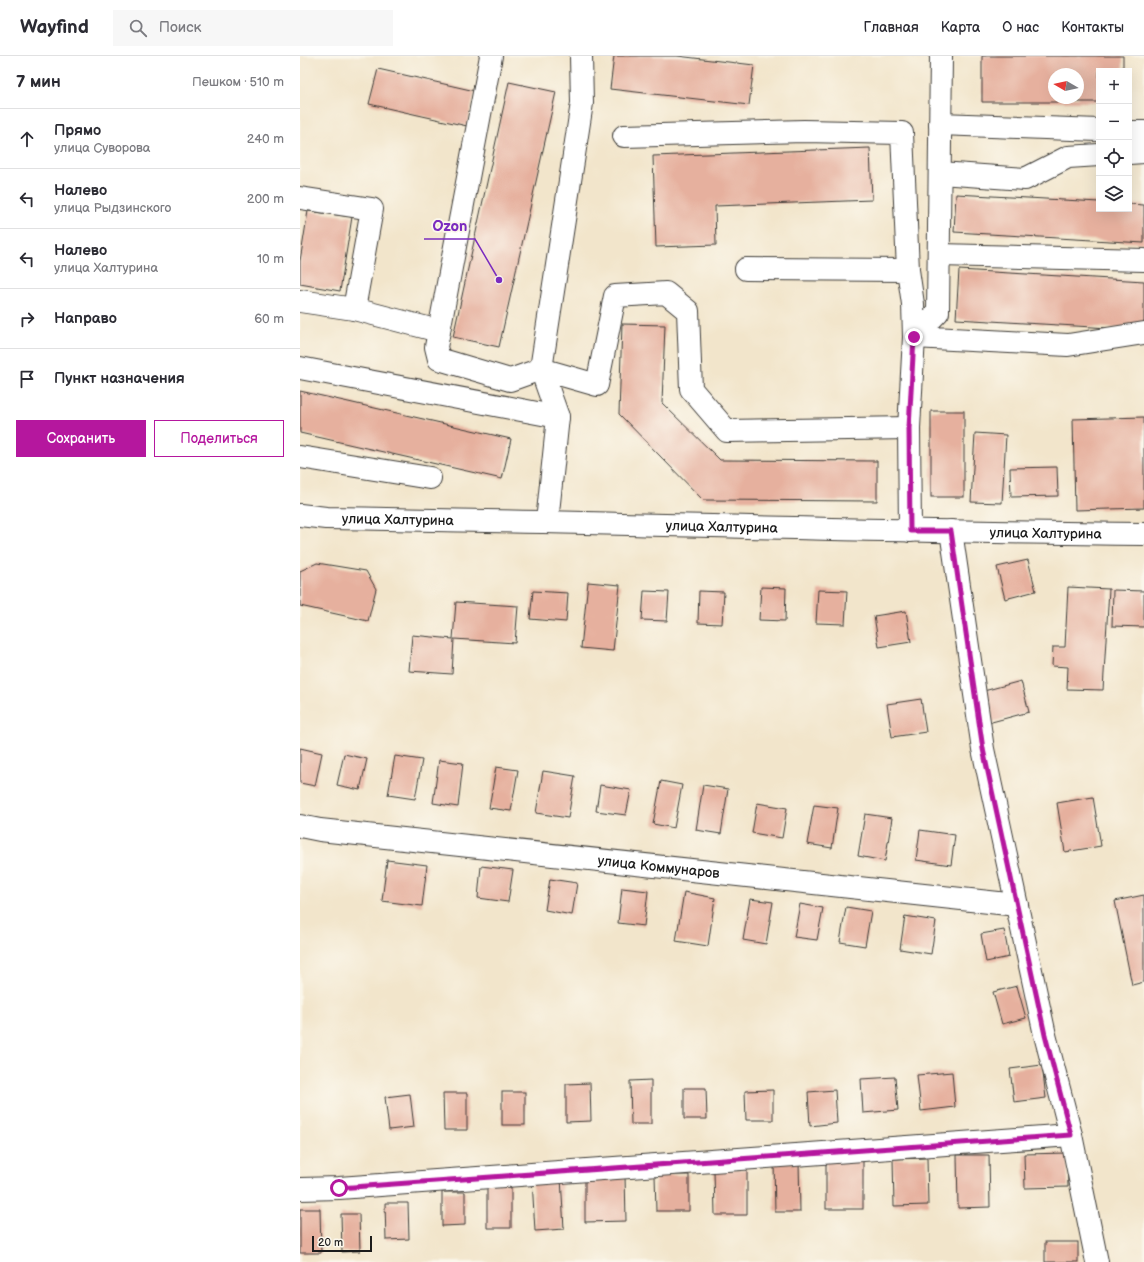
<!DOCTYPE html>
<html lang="ru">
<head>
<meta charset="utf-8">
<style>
  body { margin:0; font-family:"Balsamiq Sans",sans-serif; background:#f7f7f7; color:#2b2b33 }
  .controls { position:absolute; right:12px; top:12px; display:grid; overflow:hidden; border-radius:0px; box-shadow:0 4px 16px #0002 }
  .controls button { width:36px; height:36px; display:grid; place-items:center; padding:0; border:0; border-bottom:1px solid #e1e1e2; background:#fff; color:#2b2b33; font:20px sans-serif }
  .compass { position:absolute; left:748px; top:12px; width:36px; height:36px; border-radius:50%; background:#fff; box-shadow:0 4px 16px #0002; rotate:279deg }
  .scale { position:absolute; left:12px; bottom:10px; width:60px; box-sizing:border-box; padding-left:4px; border:2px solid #1c1c1c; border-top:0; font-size:11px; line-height:14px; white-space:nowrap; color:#1c1c1c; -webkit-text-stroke:3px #fbf7ec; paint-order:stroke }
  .stop { position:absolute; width:12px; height:12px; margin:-9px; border:3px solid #b5179e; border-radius:50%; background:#fff }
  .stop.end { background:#b5179e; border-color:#fff; box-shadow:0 1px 4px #0008 }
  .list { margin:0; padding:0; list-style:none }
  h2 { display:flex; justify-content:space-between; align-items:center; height:52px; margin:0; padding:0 16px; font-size:17px }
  h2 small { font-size:13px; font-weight:400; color:#7c7c81 }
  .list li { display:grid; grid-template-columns:26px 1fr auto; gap:12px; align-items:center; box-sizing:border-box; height:60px; padding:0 16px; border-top:1px solid #e1e1e2 }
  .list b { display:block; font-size:15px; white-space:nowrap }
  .list p { margin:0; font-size:13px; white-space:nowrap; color:#7c7c81 }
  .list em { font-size:13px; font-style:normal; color:#7c7c81 }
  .actions { display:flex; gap:8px; padding:12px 16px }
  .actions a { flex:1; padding:9px 0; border:1px solid #b5179e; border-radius:0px; text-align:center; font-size:14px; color:#b5179e }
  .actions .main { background:#b5179e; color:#fff }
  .icon { flex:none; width:22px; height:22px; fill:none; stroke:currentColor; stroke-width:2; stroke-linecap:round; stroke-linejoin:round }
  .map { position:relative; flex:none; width:844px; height:1206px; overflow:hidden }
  header { display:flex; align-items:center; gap:24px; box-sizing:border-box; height:56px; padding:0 20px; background:#fff; border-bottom:1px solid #e1e1e2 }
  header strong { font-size:19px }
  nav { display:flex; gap:22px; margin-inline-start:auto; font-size:14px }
  .search { width:280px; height:36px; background:#f7f7f7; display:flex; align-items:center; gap:10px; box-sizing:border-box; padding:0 14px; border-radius:0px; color:#7c7c81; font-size:15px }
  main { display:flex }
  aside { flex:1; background:#fff }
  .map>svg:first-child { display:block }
  .building { fill:#e6b09e; fill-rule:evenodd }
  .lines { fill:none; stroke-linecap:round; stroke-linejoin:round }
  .minor-casing { stroke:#3c3a36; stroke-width:24 }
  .minor { stroke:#fff; stroke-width:22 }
  .route { stroke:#b5179e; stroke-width:5 }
  .labels { text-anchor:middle; stroke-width:3.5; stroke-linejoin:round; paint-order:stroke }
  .street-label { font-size:14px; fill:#1c1c1c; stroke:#fbf7ec }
  .leader { fill:none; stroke:#7b2cbf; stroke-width:1.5 }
  .callout-dot { fill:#7b2cbf; stroke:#fbf7ec; stroke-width:1.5 }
  .callout-label { font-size:15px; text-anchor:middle; font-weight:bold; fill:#7b2cbf; stroke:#fbf7ec; stroke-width:3.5; stroke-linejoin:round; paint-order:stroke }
</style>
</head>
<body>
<header>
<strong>Wayfind</strong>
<div class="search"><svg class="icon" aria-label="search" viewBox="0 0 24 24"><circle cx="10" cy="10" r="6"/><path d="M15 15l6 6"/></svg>Поиск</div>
<nav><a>Главная</a><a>Карта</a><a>О нас</a><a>Контакты</a></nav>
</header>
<main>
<aside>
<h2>7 мин<small>Пешком · 510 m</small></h2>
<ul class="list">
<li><svg class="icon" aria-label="ahead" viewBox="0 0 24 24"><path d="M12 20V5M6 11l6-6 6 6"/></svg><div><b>Прямо</b><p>улица Суворова</p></div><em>240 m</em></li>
<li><svg class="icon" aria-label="left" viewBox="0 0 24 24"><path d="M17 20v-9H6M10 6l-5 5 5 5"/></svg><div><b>Налево</b><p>улица Рыдзинского</p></div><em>200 m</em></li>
<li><svg class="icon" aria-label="left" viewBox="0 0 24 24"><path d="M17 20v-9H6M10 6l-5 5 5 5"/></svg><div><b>Налево</b><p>улица Халтурина</p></div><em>10 m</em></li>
<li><svg class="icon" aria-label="right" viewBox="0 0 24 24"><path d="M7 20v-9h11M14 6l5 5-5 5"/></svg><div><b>Направо</b></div><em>60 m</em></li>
<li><svg class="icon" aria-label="arrive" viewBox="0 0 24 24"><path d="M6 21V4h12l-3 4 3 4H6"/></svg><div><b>Пункт назначения</b></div></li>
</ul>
<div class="actions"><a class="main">Сохранить</a><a>Поделиться</a></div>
</aside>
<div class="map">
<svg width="844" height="1206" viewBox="0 0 844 1206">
  <rect width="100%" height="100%" fill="#fbf7ec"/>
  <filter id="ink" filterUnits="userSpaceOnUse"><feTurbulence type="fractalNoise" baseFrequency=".025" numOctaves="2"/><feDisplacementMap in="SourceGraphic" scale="8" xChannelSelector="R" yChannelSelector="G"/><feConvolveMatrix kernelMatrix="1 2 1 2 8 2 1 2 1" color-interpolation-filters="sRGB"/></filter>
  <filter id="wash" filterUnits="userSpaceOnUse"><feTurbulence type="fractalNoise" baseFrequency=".012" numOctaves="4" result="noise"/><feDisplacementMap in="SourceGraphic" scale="16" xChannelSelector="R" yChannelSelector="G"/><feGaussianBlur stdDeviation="0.9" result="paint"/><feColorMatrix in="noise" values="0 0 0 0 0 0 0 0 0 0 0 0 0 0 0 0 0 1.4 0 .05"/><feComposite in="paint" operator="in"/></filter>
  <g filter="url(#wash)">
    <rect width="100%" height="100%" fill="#f2e5cb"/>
    <g id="blocks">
      <g class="building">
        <polygon points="314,0 377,0 454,9 449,49 310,33"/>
        <path d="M682 0H823V15H799V46H682ZM754 18H778V42H754Z"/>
        <polygon points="78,13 175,35 167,70 69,48"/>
        <polygon points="209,26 256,36 199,291 153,281"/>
        <polygon points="570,92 572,144 415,150 416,189 356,191 353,100"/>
        <polygon points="656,138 799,146 799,153 829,153 829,148 844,149 844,187 654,176"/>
        <polygon points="8,155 52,161 40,235 0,228 0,205"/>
        <polygon points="659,214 844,225 844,274 656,263"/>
        <polygon points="322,268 365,269 362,347 420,404 577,405 577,445 403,444 319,358"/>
        <polygon points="0,335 211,383 202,423 0,377"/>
        <rect x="631" y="355" width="33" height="86"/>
        <polygon points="844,361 844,452 775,454 773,363"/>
        <polygon points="675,377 706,379 702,447 671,446"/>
        <polygon points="757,411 758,440 711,441 710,412"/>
        <polygon points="728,504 736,535 705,543 697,511"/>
        <polygon points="17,507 66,515 76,533 68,565 0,550 0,515"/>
        <polygon points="288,526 320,529 313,595 281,592"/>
        <polygon points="461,531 486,532 485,565 459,564"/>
        <polygon points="768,531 809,533 803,634 767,633 768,611 752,610 753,591 765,591"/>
        <polygon points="518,534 547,535 545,568 516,567"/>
        <polygon points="813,534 844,535 844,571 812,570"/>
        <polygon points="233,535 268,537 266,566 230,563"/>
        <polygon points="344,535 369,536 367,565 342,564"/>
        <polygon points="399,535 424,536 422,568 398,567"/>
        <polygon points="156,546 218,550 215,587 154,583 152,618 109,615 112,579 153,583"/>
        <polygon points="606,555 611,586 579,591 574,560"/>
        <polygon points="721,625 729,656 688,667 680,636"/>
        <polygon points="621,643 626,676 592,681 587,648"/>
        <polygon points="0,692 22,697 15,730 0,727"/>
        <polygon points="44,698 67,703 60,734 37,729"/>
        <polygon points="95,700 122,704 115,743 88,739"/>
        <polygon points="139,704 163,707 158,751 133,747"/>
        <polygon points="196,711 218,714 211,755 189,752"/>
        <polygon points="243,715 275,720 268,762 236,757"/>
        <polygon points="361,725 382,729 374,772 353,768"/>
        <polygon points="300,729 331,734 326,759 296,755"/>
        <polygon points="403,729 428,733 421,778 396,774"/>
        <polygon points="793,741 801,790 765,796 757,747"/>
        <polygon points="457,747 487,752 482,782 452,777"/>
        <polygon points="514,749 538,752 532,792 507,788"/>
        <polygon points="565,758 592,762 585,805 558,800"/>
        <polygon points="620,774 655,779 651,809 616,804"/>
        <polygon points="87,804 127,809 122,850 82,845"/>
        <polygon points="181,810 213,814 208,846 178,842"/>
        <polygon points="250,823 277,827 272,859 245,854"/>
        <polygon points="322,832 348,835 344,870 318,867"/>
        <polygon points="384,836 415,842 408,890 376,885"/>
        <polygon points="844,839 844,926 832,929 815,845"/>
        <polygon points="450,843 473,846 466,888 443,884"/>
        <polygon points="500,848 523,852 517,884 494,881"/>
        <polygon points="546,851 571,855 565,890 540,886"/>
        <polygon points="605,860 636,865 631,898 600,893"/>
        <polygon points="704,874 709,901 686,906 681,878"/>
        <polygon points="717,930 726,962 702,968 693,936"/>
        <polygon points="742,1009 746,1042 714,1046 710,1013"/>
        <polygon points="652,1016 655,1051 621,1055 617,1019"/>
        <polygon points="595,1021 598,1054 563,1057 561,1023"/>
        <polygon points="351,1024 351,1068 331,1068 330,1025"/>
        <polygon points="290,1027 291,1065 266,1066 266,1028"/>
        <polygon points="384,1032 406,1032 407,1063 384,1063"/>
        <polygon points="473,1034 473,1064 446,1064 445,1035"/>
        <polygon points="535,1034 537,1067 510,1070 508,1036"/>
        <rect x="202" y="1036" width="23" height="33"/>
        <polygon points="143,1037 167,1037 167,1074 144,1074"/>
        <polygon points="110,1038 114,1071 89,1074 85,1041"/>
        <polygon points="767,1097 768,1131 725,1132 724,1098"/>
        <polygon points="657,1099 689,1099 690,1151 658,1152"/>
        <polygon points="627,1102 628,1149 594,1150 593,1103"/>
        <rect x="526" y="1104" width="37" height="49"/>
        <polygon points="474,1106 499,1106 500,1156 475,1156"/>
        <polygon points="447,1113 447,1159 415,1159 414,1114"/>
        <polygon points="355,1119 389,1119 389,1155 356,1155"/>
        <polygon points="325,1120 326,1165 285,1166 285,1121"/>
        <polygon points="261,1122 264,1173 235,1175 232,1124"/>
        <polygon points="187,1126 211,1127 211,1172 187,1172"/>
        <polygon points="142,1136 165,1136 165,1169 142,1170"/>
        <polygon points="85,1147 108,1147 109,1183 86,1184"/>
        <polygon points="0,1153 20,1153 21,1197 0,1197"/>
        <polygon points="41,1158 59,1158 60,1195 42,1196"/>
        <rect x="745" y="1186" width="33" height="20"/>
      </g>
    </g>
  </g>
  <g filter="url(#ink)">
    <use href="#blocks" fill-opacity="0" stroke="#3c3a36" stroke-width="1"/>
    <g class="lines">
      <g class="minor-casing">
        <g id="minor">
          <polyline points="191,0 136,291 139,303 210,324 241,313 297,329 315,240 366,237 388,255 391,333 427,375 609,372"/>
          <polyline points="641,0 638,256 614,281 768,289 844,277"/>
          <polyline points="640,68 799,74"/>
          <polyline points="829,76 844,76"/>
          <polyline points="324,80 504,75 602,77 608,214"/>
          <polyline points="829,97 844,96"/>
          <polyline points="640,117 725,123 768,101 799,99"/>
          <polyline points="0,142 72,153 54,253"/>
          <polyline points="639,199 844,204"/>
          <polyline points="446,213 608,214 613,248 614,281 609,372 610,475"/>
          <polyline points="0,245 54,253 139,275"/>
          <polyline points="0,312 258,361"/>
          <polyline points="0,401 130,422"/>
          <path id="s1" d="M0 459 26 462C299 466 571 476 844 478"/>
          <polyline points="247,466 258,361 241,313 282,47 281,0"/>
          <polyline points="651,475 683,693 745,979 771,1079 797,1206"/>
          <path id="s2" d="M0 770 20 774 717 849"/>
          <polyline points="0,1133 39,1132 771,1079"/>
        </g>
      </g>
      <use href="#minor" class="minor"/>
    </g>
  </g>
  <g class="lines" filter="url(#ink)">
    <polyline class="route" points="39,1132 771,1079 745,979 683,693 651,475 610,475 609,372 614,281"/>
  </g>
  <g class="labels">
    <g class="street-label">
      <text dy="5" stroke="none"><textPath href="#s1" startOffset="98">улица Халтурина</textPath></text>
      <text dy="5" stroke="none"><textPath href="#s1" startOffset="422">улица Халтурина</textPath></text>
      <text dy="5" stroke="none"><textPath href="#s1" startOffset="746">улица Халтурина</textPath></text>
      <text dy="5" stroke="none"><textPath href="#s2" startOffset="361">улица Коммунаров</textPath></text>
    </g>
  </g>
  <path class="leader" d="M199 224L175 183H124"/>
  <circle class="callout-dot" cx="199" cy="224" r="4"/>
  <g class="callout-label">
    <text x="150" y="175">Ozon</text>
  </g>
</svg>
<div class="controls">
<button>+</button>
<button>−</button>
<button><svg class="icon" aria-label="locate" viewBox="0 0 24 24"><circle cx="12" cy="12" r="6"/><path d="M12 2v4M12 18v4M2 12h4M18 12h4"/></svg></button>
<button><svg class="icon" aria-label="layers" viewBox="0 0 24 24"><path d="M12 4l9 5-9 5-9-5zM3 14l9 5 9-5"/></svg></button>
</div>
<svg class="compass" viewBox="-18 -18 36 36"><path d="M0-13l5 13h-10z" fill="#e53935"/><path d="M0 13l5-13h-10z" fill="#7c7c81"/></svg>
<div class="scale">20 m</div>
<div class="stop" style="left:39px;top:1132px"></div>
<div class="stop end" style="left:614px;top:281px"></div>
</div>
</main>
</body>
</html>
